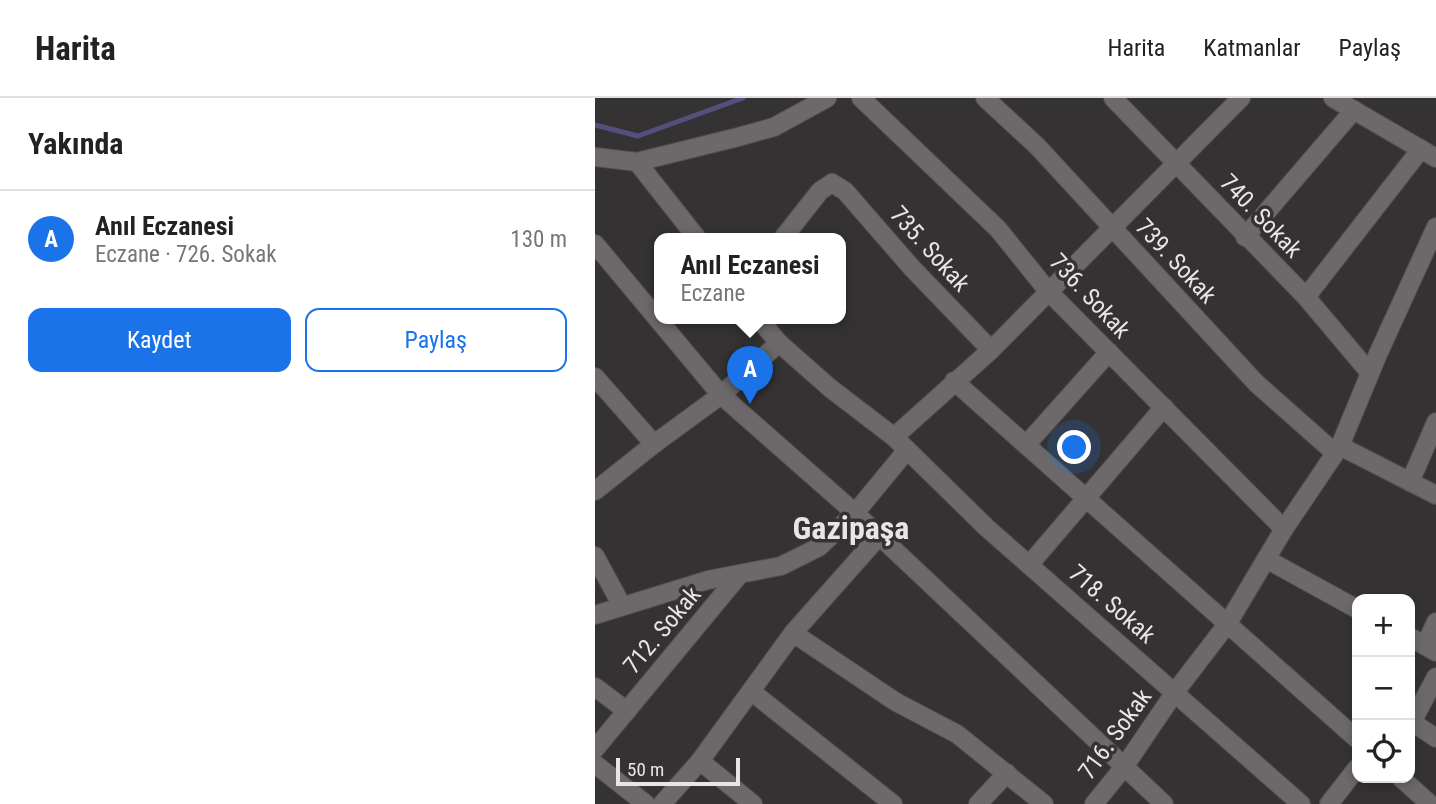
<!DOCTYPE html>
<html lang="tr">
<head>
<meta charset="utf-8">
<style>
  body { margin:0; font-family:"Roboto Condensed",sans-serif; background:#f6f6f6; color:#222 }
  .controls { position:absolute; right:21px; bottom:21px; display:grid; overflow:hidden; border-radius:14px; box-shadow:0 4px 10px #0003 }
  .controls button { width:63px; height:63px; display:grid; place-items:center; padding:0; border:0; border-bottom:2px solid #e0e0e0; background:#fff; color:#222; font:35px sans-serif }
  .scale { position:absolute; left:21px; bottom:18px; width:124px; box-sizing:border-box; padding-left:7px; border:4px solid #e7e5e6; border-top:0; font-size:19px; line-height:24px; white-space:nowrap; color:#e7e5e6; -webkit-text-stroke:5px #353234; paint-order:stroke }
  .you { position:absolute; left:480px; top:350px; width:24px; height:24px; margin:-18px; border:5px solid #fff; border-radius:50%; background:#1a73e8; box-shadow:0 0 0 10px #1a73e833 }
  .badge { display:grid; place-items:center; width:46px; height:46px; border-radius:50%; background:#1a73e8; color:#fff; font-size:23px; font-weight:700 }
  .pin { position:absolute; translate:-50% -58px; filter:drop-shadow(0 2px 4px #0008) }
  .pin::after { content:''; position:absolute; top:37px; width:24px; height:21px; background:inherit; clip-path:polygon(0 0,100% 0,50% 100%) }
  .popup { position:absolute; left:59px; top:135px; width:192px; height:91px; box-sizing:border-box; display:grid; place-content:center; border-radius:14px; background:#fff; filter:drop-shadow(0 2px 5px #0005); font-size:23px; white-space:nowrap; color:#767676 }
  .popup b { font-size:26px; color:#222 }
  .popup::after { content:''; position:absolute; left:50%; top:100%; margin-left:-14px; border:14px solid transparent; border-top-color:#fff }
  .list { margin:0; padding:0; list-style:none }
  h2 { display:flex; justify-content:space-between; align-items:center; height:91px; margin:0; padding:0 28px; font-size:30px }
  h2 small { font-size:23px; font-weight:400; color:#767676 }
  .list li { display:grid; grid-template-columns:46px 1fr auto; gap:21px; align-items:center; box-sizing:border-box; height:98px; padding:0 28px; border-top:2px solid #e0e0e0 }
  .list b { display:block; font-size:26px; white-space:nowrap }
  .list p { margin:0; font-size:23px; white-space:nowrap; color:#767676 }
  .list em { font-size:23px; font-style:normal; color:#767676 }
  .actions { display:flex; gap:14px; padding:21px 28px }
  .actions a { flex:1; padding:16px 0; border:2px solid #1a73e8; border-radius:14px; text-align:center; font-size:24px; color:#1a73e8 }
  .actions .main { background:#1a73e8; color:#fff }
  .icon { flex:none; width:38px; height:38px; fill:none; stroke:currentColor; stroke-width:2; stroke-linecap:round; stroke-linejoin:round }
  .map { position:relative; flex:none; width:841px; height:706px; overflow:hidden }
  header { display:flex; align-items:center; gap:42px; box-sizing:border-box; height:98px; padding:0 35px; background:#fff; border-bottom:2px solid #e0e0e0 }
  header strong { font-size:33px }
  nav { display:flex; gap:38px; margin-inline-start:auto; font-size:24px }
  main { display:flex }
  aside { flex:1; background:#fff }
  .map>svg:first-child { display:block }
  .lines { fill:none; stroke-linecap:round; stroke-linejoin:round }
  .stream { stroke:#544f7d; stroke-width:5 }
  .minor-casing { stroke:#524f51; stroke-width:20 }
  .minor { stroke:#6d696b; stroke-width:18 }
  .labels { text-anchor:middle; stroke-width:7; stroke-linejoin:round; paint-order:stroke }
  .street-label { font-size:24px; fill:#e7e5e6; stroke:#353234 }
  .district-label { font-size:32px; font-weight:bold; fill:#e7e5e6; stroke:#353234 }
</style>
</head>
<body>
<header>
<strong>Harita</strong>
<nav><a>Harita</a><a>Katmanlar</a><a>Paylaş</a></nav>
</header>
<main>
<aside>
<h2>Yakında<small></small></h2>
<ul class="list">
<li><span class="badge">A</span><div><b>Anıl Eczanesi</b><p>Eczane · 726. Sokak</p></div><em>130 m</em></li>
</ul>
<div class="actions"><a class="main">Kaydet</a><a>Paylaş</a></div>
</aside>
<div class="map">
<svg width="841" height="706" viewBox="0 0 841 706">
  <rect width="100%" height="100%" fill="#353234"/>
  <g class="lines">
    <polyline class="stream" points="0,27 43,38 148,0"/>
    <g class="minor-casing">
      <g id="minor">
        <polyline points="266,0 403,131 453,193 689,431"/>
        <polyline points="390,0 442,48 661,285 740,355"/>
        <polyline points="518,0 711,199 775,275"/>
        <polyline points="738,0 841,60"/>
        <polyline points="0,59 42,64 143,39 179,29 232,0"/>
        <polyline points="42,64 102,140"/>
        <polyline points="650,139 759,12"/>
        <polyline points="188,140 225,93 237,85 250,93 317,170 396,252"/>
        <polyline points="0,146 126,297 260,415 569,706"/>
        <polyline points="711,199 826,51"/>
        <polyline points="163,220 184,245 235,290 299,339 392,430 706,706"/>
        <polyline points="0,279 59,346"/>
        <polyline points="359,283 762,641"/>
        <polyline points="299,339 396,252 646,0"/>
        <polyline points="431,347 514,254"/>
        <polyline points="745,348 841,397"/>
        <polyline points="815,384 841,324"/>
        <polyline points="0,393 59,346 126,297 184,245"/>
        <polyline points="0,458 27,508"/>
        <polyline points="671,461 762,511"/>
        <polyline points="434,467 569,309"/>
        <polyline points="0,517 113,482 186,468 224,449 260,415 312,352"/>
        <polyline points="198,535 301,604 362,636 449,706"/>
        <polyline points="815,539 841,554"/>
        <polyline points="830,548 841,524"/>
        <polyline points="841,579 817,624 841,640"/>
        <polyline points="0,589 32,613"/>
        <polyline points="157,594 298,706"/>
        <polyline points="0,651 145,476"/>
        <polyline points="105,663 158,706"/>
        <polyline points="0,666 51,706"/>
        <polyline points="806,680 835,706"/>
        <polyline points="67,706 105,663 198,535 284,438"/>
        <polyline points="383,706 412,675"/>
        <polyline points="499,706 529,669 580,594 633,525 689,431 745,348 783,256 841,129"/>
        <polyline points="734,706 762,670"/>
      </g>
    </g>
    <use href="#minor" class="minor"/>
  </g>
  <g class="labels">
    <g class="street-label">
      <text transform="translate(666 118) rotate(46)" y="8">740. Sokak</text>
      <text transform="translate(335 151) rotate(48)" y="8">735. Sokak</text>
      <text transform="translate(581 163) rotate(47)" y="8">739. Sokak</text>
      <text transform="translate(495 198) rotate(47)" y="8">736. Sokak</text>
      <text transform="translate(517 506) rotate(41)" y="8">718. Sokak</text>
      <text transform="translate(67 532) rotate(-50)" y="8">712. Sokak</text>
      <text transform="translate(520 636) rotate(-54)" y="8">716. Sokak</text>
    </g>
    <g class="district-label">
      <text x="256" y="441">Gazipaşa</text>
    </g>
  </g>
</svg>
<div class="controls">
<button>+</button>
<button>−</button>
<button><svg class="icon" aria-label="locate" viewBox="0 0 24 24"><circle cx="12" cy="12" r="6"/><path d="M12 2v4M12 18v4M2 12h4M18 12h4"/></svg></button>
</div>
<div class="scale">50 m</div>
<div class="you"></div>
<div class="pin badge" style="left:155px;top:306px">A</div>
<div class="popup"><b>Anıl Eczanesi</b>Eczane</div>
</div>
</main>
</body>
</html>
